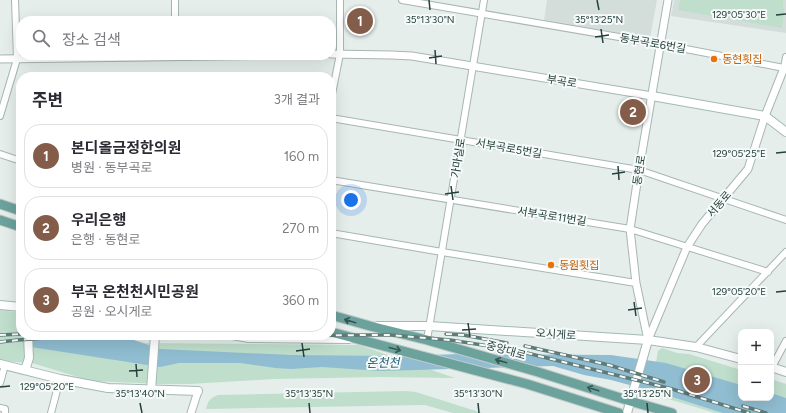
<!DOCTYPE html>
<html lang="ko">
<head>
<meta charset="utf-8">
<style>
  body { margin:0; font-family:Figtree,"Noto Sans KR",sans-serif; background:#f2f2f3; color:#2b2b33 }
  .controls { position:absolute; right:12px; bottom:12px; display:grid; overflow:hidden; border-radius:8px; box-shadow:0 4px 16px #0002 }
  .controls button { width:36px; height:36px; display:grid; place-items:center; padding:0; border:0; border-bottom:1px solid #e1e1e2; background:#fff; color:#2b2b33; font:20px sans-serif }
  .you { position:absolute; left:351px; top:200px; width:14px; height:14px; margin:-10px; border:3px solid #fff; border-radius:50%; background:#1a73e8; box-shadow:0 0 0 6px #1a73e833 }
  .badge { display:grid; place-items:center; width:26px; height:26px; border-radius:50%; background:#835d49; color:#fff; font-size:13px; font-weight:700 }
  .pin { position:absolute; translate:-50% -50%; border:2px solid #fff; box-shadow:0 1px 4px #0006 }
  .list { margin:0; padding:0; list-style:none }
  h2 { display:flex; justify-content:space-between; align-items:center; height:52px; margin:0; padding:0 16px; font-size:17px }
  h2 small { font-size:13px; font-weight:400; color:#7c7c81 }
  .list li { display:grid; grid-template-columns:26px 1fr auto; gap:12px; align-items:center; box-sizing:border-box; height:64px; margin:0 8px 8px; padding:0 8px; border:1px solid #e1e1e2; border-radius:16px }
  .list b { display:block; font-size:15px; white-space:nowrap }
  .list p { margin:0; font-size:13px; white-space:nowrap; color:#7c7c81 }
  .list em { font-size:13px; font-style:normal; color:#7c7c81 }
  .icon { flex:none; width:22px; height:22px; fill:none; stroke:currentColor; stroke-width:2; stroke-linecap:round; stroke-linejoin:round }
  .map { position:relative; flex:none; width:786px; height:413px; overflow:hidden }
  .search { position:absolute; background:#fff; box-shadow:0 4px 16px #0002; left:16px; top:16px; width:320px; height:44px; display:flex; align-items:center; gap:10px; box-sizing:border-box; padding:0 14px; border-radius:16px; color:#7c7c81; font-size:15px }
  .panel { position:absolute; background:#fff; box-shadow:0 4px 16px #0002; left:16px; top:72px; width:320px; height:268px; border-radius:16px }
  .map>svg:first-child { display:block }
  .built { fill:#d3dedb }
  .green { fill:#bfdecc }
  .water { fill:#90bdd1 }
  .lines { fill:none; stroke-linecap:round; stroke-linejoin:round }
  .minor-casing { stroke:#a8b6b3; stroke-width:8 }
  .tertiary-casing { stroke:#a8b6b3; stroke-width:9 }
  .secondary-casing { stroke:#a4b9b5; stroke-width:10 }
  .primary-casing { stroke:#c2cac9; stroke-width:11 }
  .minor { stroke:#fff; stroke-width:6 }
  .tertiary { stroke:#fff; stroke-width:7 }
  .secondary { stroke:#fff; stroke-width:8 }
  .primary { stroke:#6ba29c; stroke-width:9 }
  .rail-casing { stroke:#5f7b78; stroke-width:3.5 }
  .rail { stroke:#f6faf9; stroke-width:2; stroke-dasharray:6; stroke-linecap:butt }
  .oneway { stroke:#365855 }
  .ticks { fill:none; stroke:#25403d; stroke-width:1.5 }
  .food-dot { fill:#e8710a; stroke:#f6faf9; stroke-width:1.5 }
  .labels { text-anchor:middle; stroke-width:4; stroke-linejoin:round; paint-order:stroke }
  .street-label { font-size:11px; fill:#25403d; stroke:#f6faf9 }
  .food-label { font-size:11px; fill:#c56008; stroke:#f6faf9; text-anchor:start }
  .water-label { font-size:12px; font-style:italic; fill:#205e7b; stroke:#f6faf9 }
  .ticks-label { font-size:10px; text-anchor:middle; fill:#25403d; stroke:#f6faf9; stroke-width:4; stroke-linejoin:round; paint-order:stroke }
</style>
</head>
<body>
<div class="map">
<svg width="786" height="413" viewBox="0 0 786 413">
  <rect width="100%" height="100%" fill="#e5eeeb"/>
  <g class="built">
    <polygon points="547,0 657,0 650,38 544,21"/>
    <polygon points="674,0 786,0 786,33 671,16"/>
  </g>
  <g class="green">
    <polygon points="680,0 783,0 784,13 782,28 678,10"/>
    <polygon points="0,310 21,313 21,335 112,335 145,343 359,345 455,378 380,377 274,379 190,384 161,384 91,381 32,363 0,361"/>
    <polygon points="662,348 677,353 689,354 741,370 741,398 771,398 771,379 786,384 786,413 715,413 652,394 651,391 658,351"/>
    <path d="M406 391 416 392 482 413H453L425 405 206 409C208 401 210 398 218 395Z"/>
  </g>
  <polygon class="water" points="23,335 119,335 160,349 290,355 393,356 460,354 611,355 666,363 741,385 741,398 771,398 771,393 786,398 786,413 723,413 663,394 611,380 584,375 553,366 381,371 322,367 291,369 276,368 240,363 179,363 160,367 31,347 22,337"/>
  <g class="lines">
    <g class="minor-casing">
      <g id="minor">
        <polyline points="175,0 175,21"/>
        <polyline points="402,0 660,44 784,68 786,69"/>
        <polyline points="784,68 786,57"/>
        <polyline points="331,99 340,54 340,0"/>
        <polyline points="0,116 17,59 15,0"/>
        <polyline points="331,118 639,170 786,220"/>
        <polyline points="0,154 21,161"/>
        <polyline points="331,180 630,229 768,272"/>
        <polyline points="331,233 442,252 636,283"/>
        <polyline points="427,340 484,0"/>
        <polyline points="696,347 786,252"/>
        <polyline points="772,367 786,341"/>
        <polyline points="0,383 5,365"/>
        <polyline points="0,408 5,409 5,413"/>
        <polyline points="51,413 60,379"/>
      </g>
    </g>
    <g class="tertiary-casing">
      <g id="tertiary">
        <polyline points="331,54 391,55 412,56 652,96"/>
        <polyline points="0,59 289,55"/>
        <polyline points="648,340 636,283 630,229 639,170 668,0"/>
        <polyline points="648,340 687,247 702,224 748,169 765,116 784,68 786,68"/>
        <polyline points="191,413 198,391"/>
      </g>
    </g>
    <g class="secondary-casing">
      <g id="secondary">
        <polyline points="652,96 765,116 786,132"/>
        <polyline points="0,305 21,307"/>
        <polyline points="378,326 429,326 648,340 696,347 741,359"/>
        <polyline points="232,335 249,338 349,339"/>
        <polyline points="0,364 60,379 108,388 198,391"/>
        <polyline points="771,367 786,372"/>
        <polyline points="25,370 29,358 28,335"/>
        <polyline points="151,390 155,335"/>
        <polyline points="627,413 648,340"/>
      </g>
    </g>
    <g class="primary-casing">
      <g id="primary">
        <polyline points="0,204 21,211"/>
        <polyline points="0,220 21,227"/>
        <polyline points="331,315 370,326 427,340 538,372 630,401 672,413"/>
        <polyline points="331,332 527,384 619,413"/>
      </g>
    </g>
    <use href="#minor" class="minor"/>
    <use href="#tertiary" class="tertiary"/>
    <use href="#secondary" class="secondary"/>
    <use href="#primary" class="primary"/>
    <g class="rail-casing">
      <g id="rail">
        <polyline points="446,334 463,335 507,343"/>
        <polyline points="0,335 21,334"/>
        <polyline points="0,342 18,340 45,338 368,335 391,335 450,340 515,350 672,389 749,413"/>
        <polyline points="525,346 609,365 664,382"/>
        <polyline points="743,406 766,413"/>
      </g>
    </g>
    <use href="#rail" class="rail"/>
  </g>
  <defs><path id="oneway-shaft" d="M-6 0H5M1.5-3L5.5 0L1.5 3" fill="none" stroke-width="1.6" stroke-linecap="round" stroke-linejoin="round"/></defs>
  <g class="oneway">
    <use href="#oneway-shaft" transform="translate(350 321) rotate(-164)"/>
    <use href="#oneway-shaft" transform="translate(395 349) rotate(15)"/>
    <use href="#oneway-shaft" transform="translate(501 361) rotate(-164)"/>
    <use href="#oneway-shaft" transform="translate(593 389) rotate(-162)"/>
  </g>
  <path class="ticks" d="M429 0 430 10M597 0 599 10M776 15 786 14M601 29 603 43M595 37 609 35M435 50 436 64M429 58 442 56M776 153 786 152M618 166 619 180M612 174 625 172M451 186 453 200M445 194 459 192M776 292 786 291M634 302 636 316M628 310 642 308M468 323 470 337M462 330 476 329M302 343 304 357M296 351 310 349M136 364 137 377M129 371 143 370M0 387 10 386M140 403 142 413M309 403 310 413M478 403 479 413M647 403 648 413"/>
  <g class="food-dot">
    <circle cx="714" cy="59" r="4"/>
    <circle cx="551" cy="265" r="4"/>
  </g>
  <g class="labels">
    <g class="street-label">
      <text transform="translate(653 43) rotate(10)" y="4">동부곡로6번길</text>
      <text transform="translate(562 81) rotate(9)" y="4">부곡로</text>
      <text transform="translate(509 148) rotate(10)" y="4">서부곡로5번길</text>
      <text transform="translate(458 158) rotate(-81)" y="4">가마실로</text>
      <text transform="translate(639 170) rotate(-81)" y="4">동현로</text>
      <text transform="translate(719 204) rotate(-49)" y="4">서동로</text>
      <text transform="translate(552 216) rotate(9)" y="4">서부곡로11번길</text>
      <text transform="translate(556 334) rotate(4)" y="4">오시게로</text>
      <text transform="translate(506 350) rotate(16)" y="4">중앙대로</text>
    </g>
    <g class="food-label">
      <text x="722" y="63">동현횟집</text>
      <text x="559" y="269">동원횟집</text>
    </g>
    <g class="water-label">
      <text transform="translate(383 363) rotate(-1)" y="4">온천천</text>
    </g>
  </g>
  <g class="ticks-label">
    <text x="739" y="18">129°05'30"E</text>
    <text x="430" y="23">35°13'30"N</text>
    <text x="599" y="23">35°13'25"N</text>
    <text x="739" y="157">129°05'25"E</text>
    <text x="739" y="295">129°05'20"E</text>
    <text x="47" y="390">129°05'20"E</text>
    <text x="140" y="397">35°13'40"N</text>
    <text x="309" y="397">35°13'35"N</text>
    <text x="478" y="397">35°13'30"N</text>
    <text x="647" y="397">35°13'25"N</text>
  </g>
</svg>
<div class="controls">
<button>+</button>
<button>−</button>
</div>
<div class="you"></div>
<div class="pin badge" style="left:360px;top:21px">1</div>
<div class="pin badge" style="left:633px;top:112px">2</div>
<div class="pin badge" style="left:697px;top:380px">3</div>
<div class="search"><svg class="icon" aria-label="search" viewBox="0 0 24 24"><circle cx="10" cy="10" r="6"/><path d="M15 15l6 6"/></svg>장소 검색</div>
<section class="panel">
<h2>주변<small>3개 결과</small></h2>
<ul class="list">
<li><span class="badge">1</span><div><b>본디올금정한의원</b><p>병원 · 동부곡로</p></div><em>160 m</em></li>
<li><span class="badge">2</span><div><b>우리은행</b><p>은행 · 동현로</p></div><em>270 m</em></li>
<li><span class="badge">3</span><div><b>부곡 온천천시민공원</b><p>공원 · 오시게로</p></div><em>360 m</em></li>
</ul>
</section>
</div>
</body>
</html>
